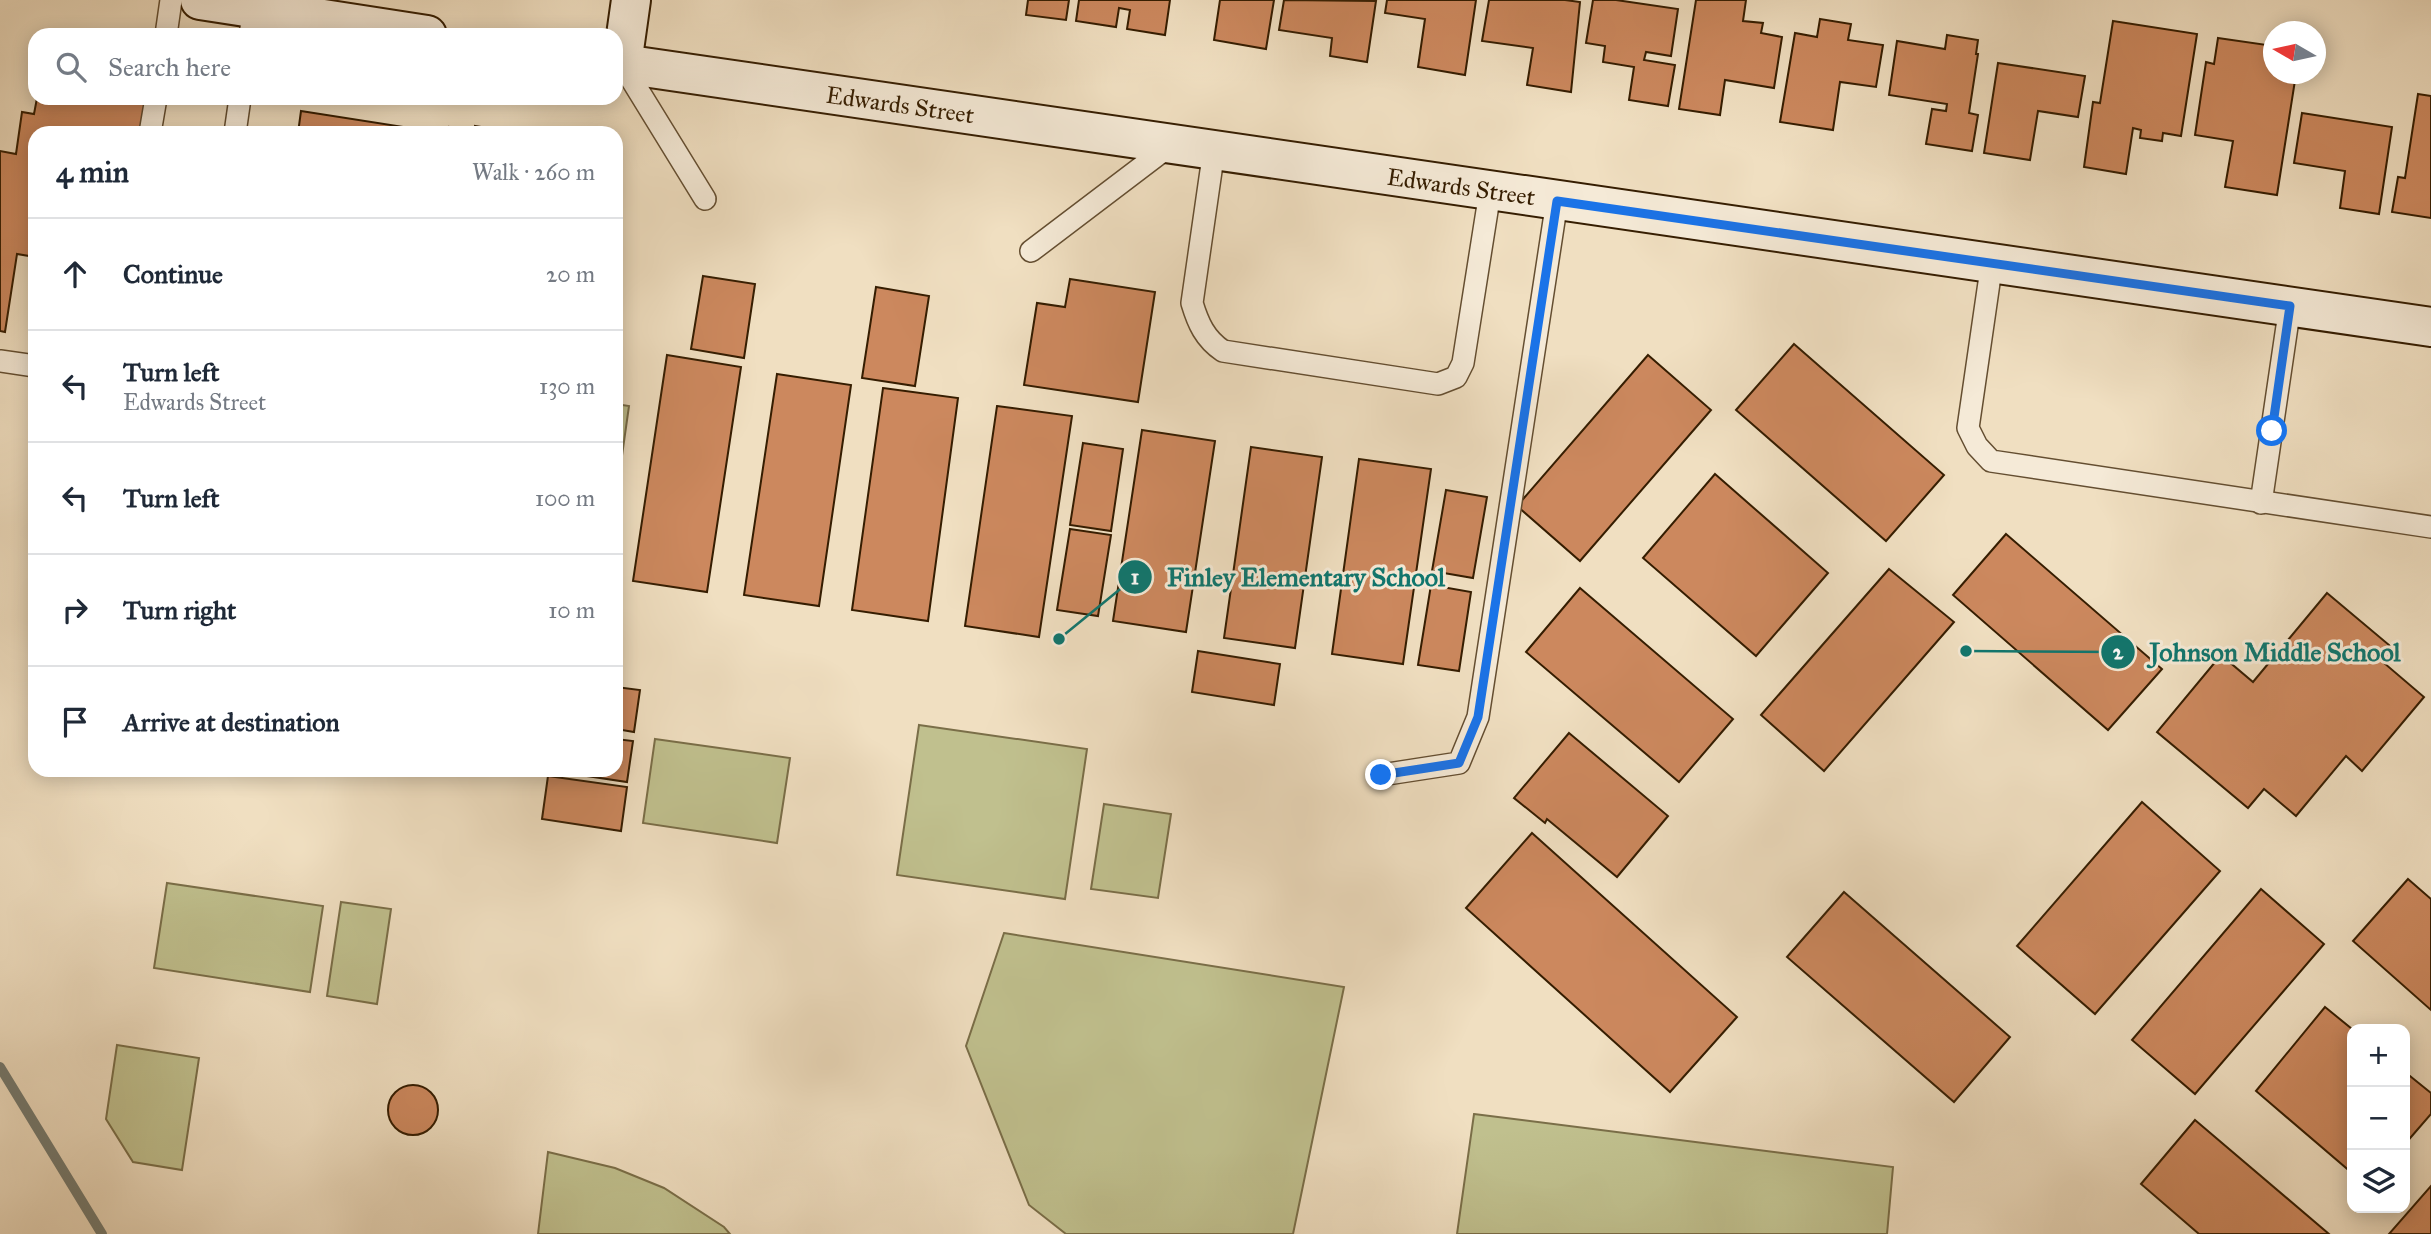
<!DOCTYPE html>
<html lang="en">
<head>
<meta charset="utf-8">
<style>
  body { margin:0; font-family:"IM FELL Great Primer",serif; background:#f6f6f7; color:#1f2937 }
  .controls { position:absolute; right:21px; bottom:21px; display:grid; overflow:hidden; border-radius:14px; box-shadow:0 4px 18px #0003 }
  .controls button { width:63px; height:63px; display:grid; place-items:center; padding:0; border:0; border-bottom:2px solid #e0e1e3; background:#fff; color:#1f2937; font:35px sans-serif }
  .compass { position:absolute; left:2263px; top:21px; width:63px; height:63px; border-radius:50%; background:#fff; box-shadow:0 4px 18px #0003; rotate:279deg }
  .stop { position:absolute; width:21px; height:21px; margin:-16px; border:5px solid #1a73e8; border-radius:50%; background:#fff }
  .stop.end { background:#1a73e8; border-color:#fff; box-shadow:0 2px 7px #0008 }
  .list { margin:0; padding:0; list-style:none }
  h2 { display:flex; justify-content:space-between; align-items:center; height:91px; margin:0; padding:0 28px; font-size:30px }
  h2 small { font-size:23px; font-weight:400; color:#747a83 }
  .list li { display:grid; grid-template-columns:46px 1fr auto; gap:21px; align-items:center; box-sizing:border-box; height:112px; padding:0 28px; border-top:2px solid #e0e1e3 }
  .list b { display:block; font-size:26px; white-space:nowrap }
  .list p { margin:0; font-size:23px; white-space:nowrap; color:#747a83 }
  .list em { font-size:23px; font-style:normal; color:#747a83 }
  .icon { flex:none; width:38px; height:38px; fill:none; stroke:currentColor; stroke-width:2; stroke-linecap:round; stroke-linejoin:round }
  .map { position:relative; flex:none; width:2431px; height:1234px; overflow:hidden }
  .search { position:absolute; background:#fff; box-shadow:0 4px 18px #0003; left:28px; top:28px; width:595px; height:77px; display:flex; align-items:center; gap:18px; box-sizing:border-box; padding:0 24px; border-radius:21px; color:#747a83; font-size:26px }
  .panel { position:absolute; background:#fff; box-shadow:0 4px 18px #0003; left:28px; top:126px; width:595px; height:651px; border-radius:21px }
  .map>svg:first-child { display:block }
  .green { fill:#c0c08e; stroke:#7a6e48; stroke-width:2 }
  .lines { fill:none; stroke-linecap:round; stroke-linejoin:round }
  .stream { stroke:#747b71; stroke-width:10 }
  .building { fill:#cc885e; stroke:#351d01; stroke-width:2 }
  .lane-casing { stroke:#644e31; stroke-width:24 }
  .secondary-casing { stroke:#351d01; stroke-width:42 }
  .lane { stroke:#f5ead7; stroke-width:21 }
  .secondary { stroke:#f5ead7; stroke-width:38 }
  .route { stroke:#1a73e8; stroke-width:9 }
  .labels { text-anchor:middle; stroke-width:6; stroke-linejoin:round; paint-order:stroke }
  .street-label { font-size:24px; fill:#351d01; stroke:#f5ead7 }
  .leader { fill:none; stroke:#0f766e; stroke-width:2.5 }
  .callout-dot { fill:#0f766e; stroke:#f5ead7; stroke-width:2.5 }
  .mark-label { font-size:21px; text-anchor:middle; font-weight:bold; fill:#fff }
  .callout-label { font-size:26px; text-anchor:middle; font-weight:bold; fill:#0f766e; stroke:#f5ead7; stroke-width:6; stroke-linejoin:round; paint-order:stroke }
</style>
</head>
<body>
<div class="map">
<svg width="2431" height="1234" viewBox="0 0 2431 1234">
  <rect width="100%" height="100%" fill="#f0dfc1"/>
  <filter id="stains"><feTurbulence type="fractalNoise" baseFrequency=".00286" numOctaves="4"/><feColorMatrix values="0 0 0 0 .2 0 0 0 0 .09 0 0 0 0 .02 0 0 0 .5 -.17"/></filter>
  <radialGradient id="worn" r=".72"><stop offset=".6" stop-color="#630" stop-opacity="0"/><stop offset="1" stop-color="#630" stop-opacity=".3"/></radialGradient>
  <g class="green">
    <polygon points="616,404 629,406 616,498"/>
    <polygon points="919,725 1087,749 1065,899 897,875"/>
    <polygon points="655,739 790,758 777,843 643,823"/>
    <polygon points="1104,804 1171,814 1158,898 1091,889"/>
    <polygon points="167,883 323,906 310,992 154,968"/>
    <polygon points="341,902 391,909 377,1004 327,996"/>
    <polygon points="1004,933 1344,987 1293,1234 1066,1234 1029,1205 966,1046"/>
    <polygon points="117,1045 199,1058 182,1170 133,1162 106,1119"/>
    <polygon points="1474,1114 1893,1167 1887,1234 1457,1234"/>
    <polygon points="548,1152 615,1168 664,1188 724,1227 730,1234 538,1234"/>
  </g>
  <g class="lines">
    <polyline class="stream" points="0,1067 102,1234"/>
  </g>
  <g class="building">
    <polygon points="1028,0 1069,0 1066,20 1026,15"/>
    <polygon points="1079,0 1170,0 1165,35 1127,29 1130,10 1119,8 1116,27 1076,21"/>
    <polygon points="1220,0 1274,0 1266,49 1214,40"/>
    <polygon points="1284,0 1376,1 1367,62 1330,56 1332,38 1279,30"/>
    <polygon points="1387,0 1476,0 1465,75 1418,67 1425,19 1385,13"/>
    <polygon points="1489,0 1565,0 1580,2 1571,92 1527,85 1533,48 1482,41"/>
    <polygon points="1593,0 1616,0 1678,9 1671,56 1646,52 1644,60 1675,65 1668,106 1629,100 1634,67 1603,62 1605,46 1586,43"/>
    <polygon points="1696,0 1746,0 1743,21 1763,23 1761,33 1782,37 1774,88 1725,80 1720,115 1679,109"/>
    <polygon points="1820,19 1851,24 1848,40 1883,45 1876,87 1840,82 1833,130 1780,122 1795,33 1817,37"/>
    <polygon points="2113,21 2197,34 2181,136 2163,133 2162,141 2140,138 2141,130 2133,128 2126,174 2084,167 2093,102 2100,103"/>
    <polygon points="1947,35 1978,40 1976,54 1978,54 1969,113 1978,115 1972,151 1926,144 1932,109 1946,111 1947,104 1889,95 1897,41 1945,49"/>
    <polygon points="2218,38 2274,46 2274,74 2296,74 2277,195 2225,187 2233,141 2195,135 2206,62 2214,64"/>
    <polygon points="1998,63 2085,76 2078,117 2038,111 2030,160 1984,153"/>
    <polygon points="2418,94 2431,96 2431,218 2392,212 2398,177 2405,178"/>
    <polygon points="37,98 146,99 140,133 35,133 35,257 17,254 5,332 0,331 0,151 16,154 22,112 34,114"/>
    <polygon points="301,111 410,128 409,133 298,133"/>
    <polygon points="2302,113 2392,127 2379,214 2340,208 2345,171 2294,163"/>
    <polygon points="475,126 518,133 448,133 449,127 474,131"/>
    <polygon points="703,276 755,284 744,358 691,349"/>
    <polygon points="1070,279 1155,292 1138,402 1024,385 1037,303 1065,307"/>
    <polygon points="876,287 929,296 915,386 862,378"/>
    <polygon points="1794,344 1944,475 1886,541 1736,410"/>
    <polygon points="667,355 741,367 707,592 633,581"/>
    <polygon points="1648,355 1711,410 1580,561 1517,506"/>
    <polygon points="777,374 851,385 819,606 744,595"/>
    <polygon points="883,388 958,398 928,621 852,610"/>
    <polygon points="997,406 1072,416 1039,637 965,626"/>
    <polygon points="1142,430 1215,441 1186,632 1113,621"/>
    <polygon points="1083,443 1123,449 1111,531 1070,525"/>
    <polygon points="1251,447 1322,457 1295,648 1224,638"/>
    <polygon points="1359,459 1431,469 1403,664 1332,654"/>
    <polygon points="1715,474 1828,573 1756,656 1643,558"/>
    <polygon points="1446,490 1487,497 1473,578 1432,571"/>
    <polygon points="1070,529 1111,535 1098,616 1057,610"/>
    <polygon points="2006,534 2162,669 2108,730 1953,595"/>
    <polygon points="1889,569 1954,622 1824,771 1761,715"/>
    <polygon points="1431,585 1471,592 1459,671 1418,665"/>
    <polygon points="1580,588 1733,719 1679,782 1526,652"/>
    <polygon points="2327,593 2395,650 2384,663 2424,697 2362,771 2346,756 2296,816 2264,789 2248,808 2157,732 2221,655 2253,682"/>
    <polygon points="1198,651 1280,664 1274,705 1192,692"/>
    <polygon points="616,687 640,690 634,732 616,729"/>
    <polygon points="1569,733 1668,816 1617,877 1547,819 1545,823 1514,798"/>
    <polygon points="616,739 633,741 627,782 547,770 616,770"/>
    <polygon points="548,776 627,787 621,831 542,819"/>
    <polygon points="2142,802 2220,871 2095,1014 2017,946"/>
    <polygon points="1532,833 1737,1017 1670,1092 1466,908"/>
    <polygon points="2408,879 2431,899 2431,1010 2353,941"/>
    <polygon points="2261,889 2324,944 2195,1094 2132,1040"/>
    <polygon points="1844,892 2010,1037 1954,1102 1787,957"/>
    <polygon points="2325,1007 2352,1029 2352,1173 2256,1091"/>
    <polygon points="2405,1072 2431,1093 2431,1114 2405,1144"/>
    <circle cx="413" cy="1110" r="25"/>
    <polygon points="2195,1120 2329,1234 2199,1234 2141,1184"/>
    <polygon points="2431,1186 2431,1234 2389,1234"/>
  </g>
  <g class="lines">
    <g class="lane-casing">
      <g id="lane">
        <polyline points="166,35 171,0"/>
        <polyline points="250,35 254,8"/>
        <polyline points="622,64 705,199"/>
        <polyline points="150,133 156,98"/>
        <polyline points="235,133 240,98"/>
        <path d="M1214 150 1192 303C1198 323 1205 339 1223 351L1438 384 1456 377 1463 363 1490 192"/>
        <polyline points="1031,251 1172,144"/>
        <polyline points="1992,262 1968,428 1977,446 1991,461 2431,527"/>
        <polyline points="0,361 35,366"/>
        <polyline points="2261,503 2290,306"/>
        <polyline points="1381,775 1459,763 1478,717 1557,201"/>
      </g>
    </g>
    <g class="secondary-casing">
      <g id="secondary">
        <polyline points="200,0 427,35"/>
        <polyline points="616,63 2431,327"/>
        <polyline points="622,64 631,0"/>
      </g>
    </g>
    <use href="#lane" class="lane"/>
    <use href="#secondary" class="secondary"/>
  </g>
  <g class="lines">
    <polyline class="route" points="1381,775 1459,763 1478,717 1557,201 2290,306 2272,431"/>
  </g>
  <g class="labels">
    <g class="street-label">
      <text transform="translate(900 105) rotate(8)" y="8">Edwards Street</text>
      <text transform="translate(1461 187) rotate(8)" y="8">Edwards Street</text>
    </g>
  </g>
  <path class="leader" d="M1059 639L1135 577M1966 651L2118 652"/>
  <g class="callout-dot">
    <circle cx="1059" cy="639" r="7"/>
    <circle cx="1966" cy="651" r="7"/>
    <circle cx="1135" cy="577" r="18"/>
    <circle cx="2118" cy="652" r="18"/>
  </g>
  <g class="mark-label">
    <text x="1135" y="584">1</text>
    <text x="2118" y="659">2</text>
  </g>
  <g class="callout-label">
    <text x="1306" y="586">Finley Elementary School</text>
    <text x="2275" y="661">Johnson Middle School</text>
  </g>
  <rect width="100%" height="100%" filter="url(#stains)"/>
  <rect width="100%" height="100%" fill="url(#worn)"/>
</svg>
<div class="controls">
<button>+</button>
<button>−</button>
<button><svg class="icon" aria-label="layers" viewBox="0 0 24 24"><path d="M12 4l9 5-9 5-9-5zM3 14l9 5 9-5"/></svg></button>
</div>
<svg class="compass" viewBox="-18 -18 36 36"><path d="M0-13l5 13h-10z" fill="#e53935"/><path d="M0 13l5-13h-10z" fill="#747a83"/></svg>
<div class="stop" style="left:2272px;top:431px"></div>
<div class="stop end" style="left:1381px;top:775px"></div>
<div class="search"><svg class="icon" aria-label="search" viewBox="0 0 24 24"><circle cx="10" cy="10" r="6"/><path d="M15 15l6 6"/></svg>Search here</div>
<section class="panel">
<h2>4 min<small>Walk · 260 m</small></h2>
<ul class="list">
<li><svg class="icon" aria-label="ahead" viewBox="0 0 24 24"><path d="M12 20V5M6 11l6-6 6 6"/></svg><div><b>Continue</b></div><em>20 m</em></li>
<li><svg class="icon" aria-label="left" viewBox="0 0 24 24"><path d="M17 20v-9H6M10 6l-5 5 5 5"/></svg><div><b>Turn left</b><p>Edwards Street</p></div><em>130 m</em></li>
<li><svg class="icon" aria-label="left" viewBox="0 0 24 24"><path d="M17 20v-9H6M10 6l-5 5 5 5"/></svg><div><b>Turn left</b></div><em>100 m</em></li>
<li><svg class="icon" aria-label="right" viewBox="0 0 24 24"><path d="M7 20v-9h11M14 6l5 5-5 5"/></svg><div><b>Turn right</b></div><em>10 m</em></li>
<li><svg class="icon" aria-label="arrive" viewBox="0 0 24 24"><path d="M6 21V4h12l-3 4 3 4H6"/></svg><div><b>Arrive at destination</b></div></li>
</ul>
</section>
</div>
</body>
</html>
